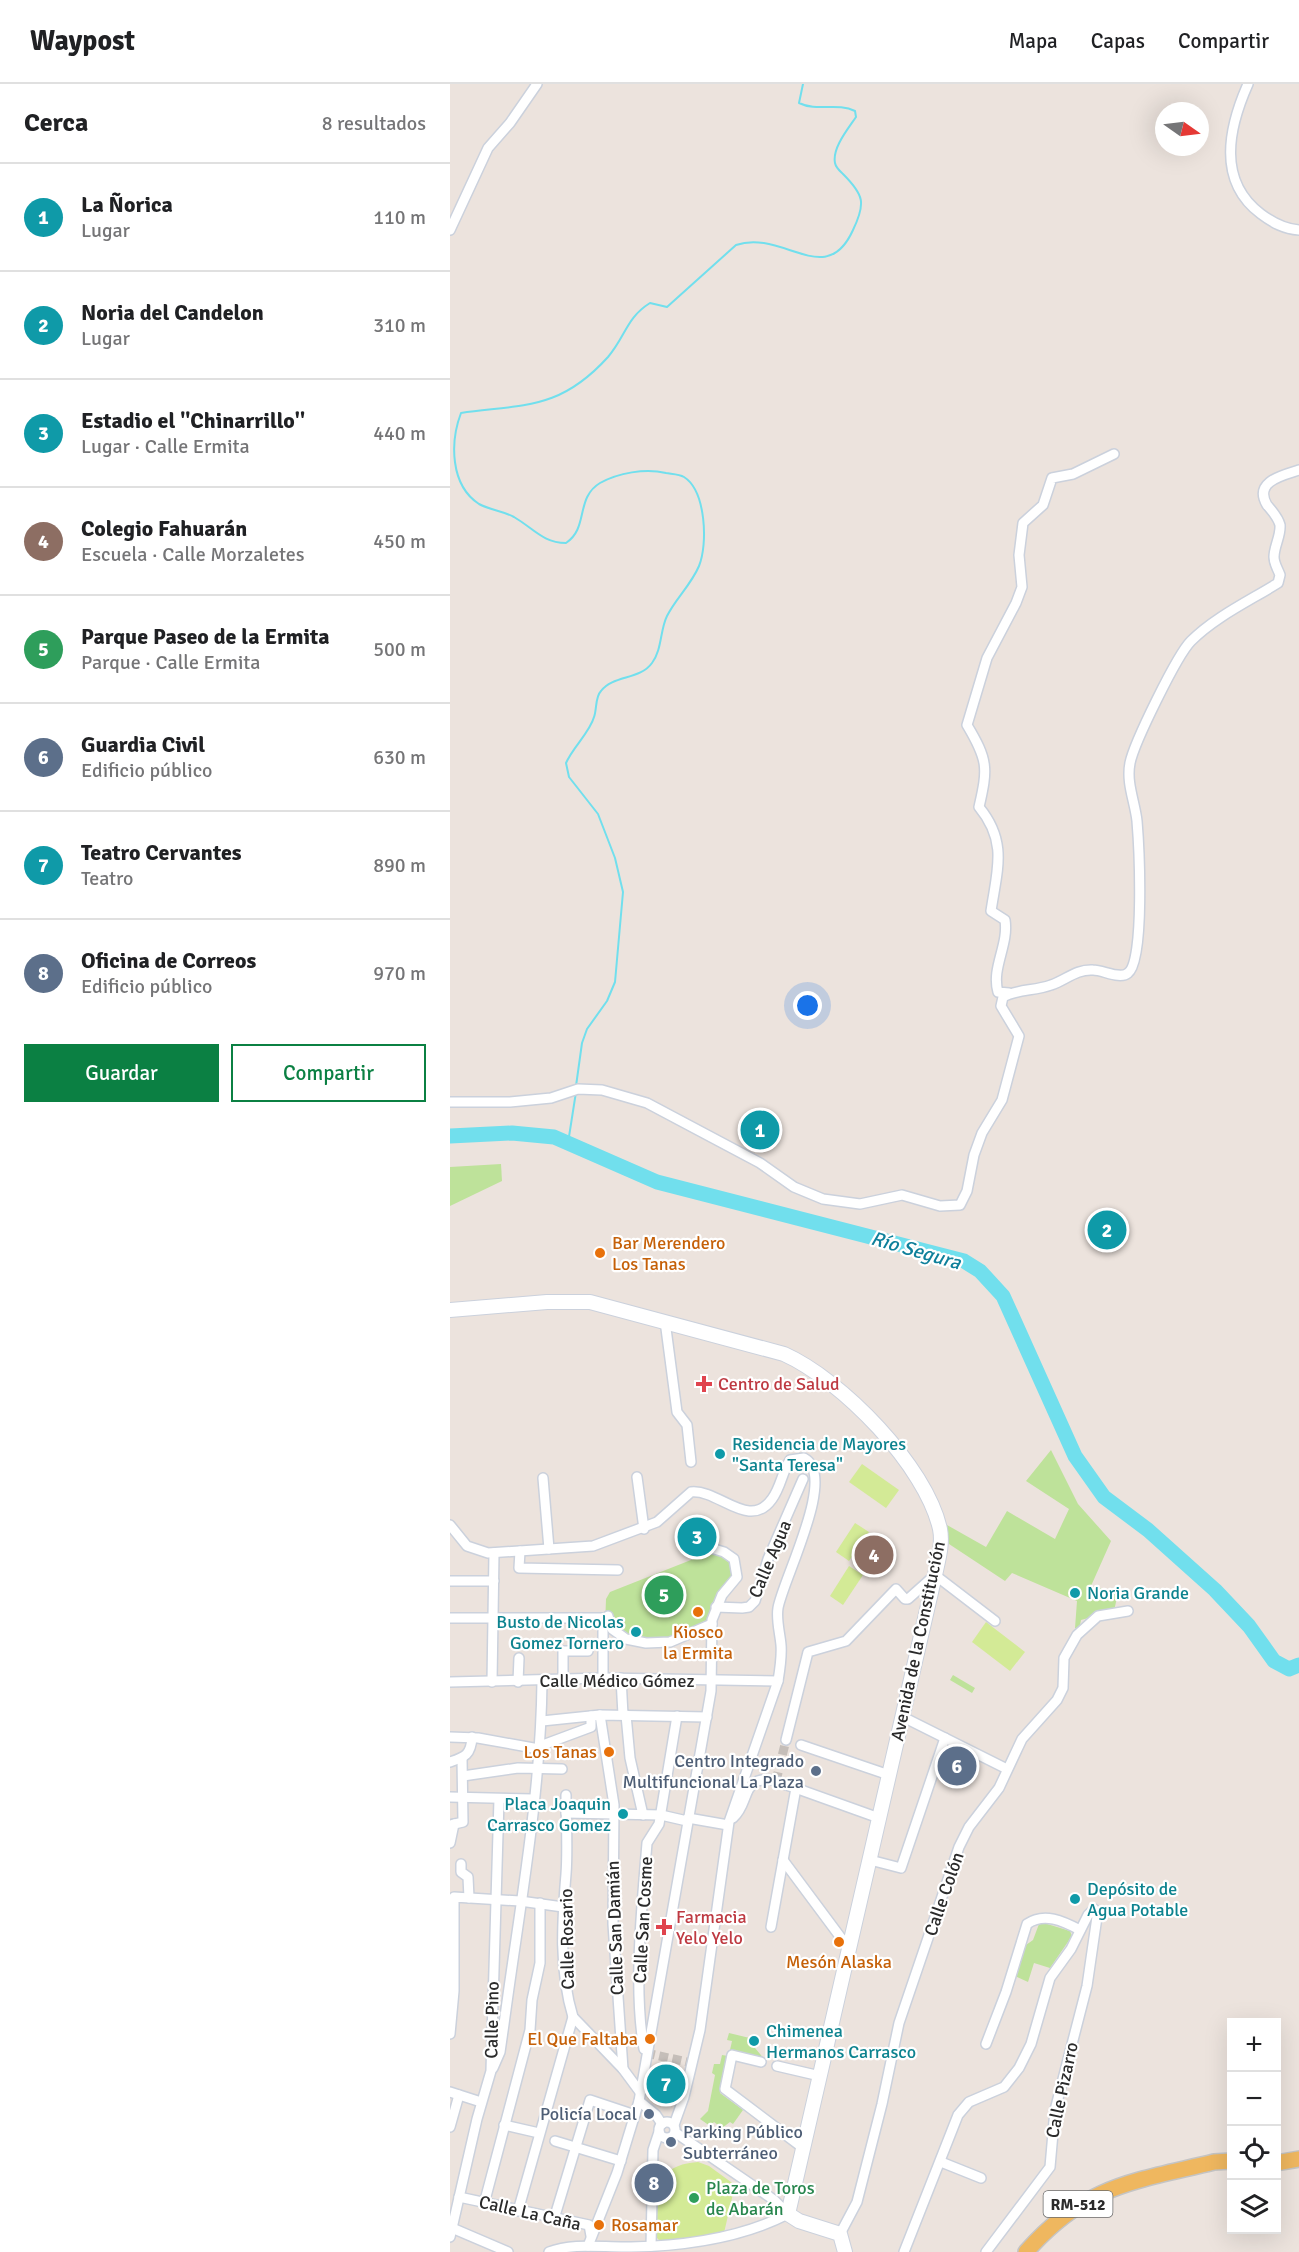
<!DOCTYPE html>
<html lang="es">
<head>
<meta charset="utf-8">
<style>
  body { margin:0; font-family:Signika,sans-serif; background:#f2f2f2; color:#202124 }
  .controls { position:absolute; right:18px; bottom:18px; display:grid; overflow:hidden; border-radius:0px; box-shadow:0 6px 24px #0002 }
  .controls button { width:54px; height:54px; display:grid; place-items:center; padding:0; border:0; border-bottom:2px solid #e0e0e0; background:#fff; color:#202124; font:30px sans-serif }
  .compass { position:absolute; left:705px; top:18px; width:54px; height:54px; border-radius:50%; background:#fff; box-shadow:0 6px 24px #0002; rotate:104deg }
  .you { position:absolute; left:358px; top:922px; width:21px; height:21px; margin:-15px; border:4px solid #fff; border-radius:50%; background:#1a73e8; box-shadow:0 0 0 9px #1a73e833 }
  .badge { display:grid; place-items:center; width:39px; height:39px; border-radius:50%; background:#0b8043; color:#fff; font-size:20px; font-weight:700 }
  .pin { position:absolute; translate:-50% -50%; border:3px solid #fff; box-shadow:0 2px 6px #0006 }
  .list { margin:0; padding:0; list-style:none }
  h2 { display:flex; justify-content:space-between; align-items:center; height:78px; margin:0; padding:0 24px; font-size:26px }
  h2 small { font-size:20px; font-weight:400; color:#757577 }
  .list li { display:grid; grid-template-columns:39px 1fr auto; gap:18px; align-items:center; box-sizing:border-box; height:108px; padding:0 24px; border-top:2px solid #e0e0e0 }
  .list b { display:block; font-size:22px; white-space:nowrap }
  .list p { margin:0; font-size:20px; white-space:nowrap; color:#757577 }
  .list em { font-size:20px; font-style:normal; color:#757577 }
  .actions { display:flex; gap:12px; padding:18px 24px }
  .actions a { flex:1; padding:14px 0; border:2px solid #0b8043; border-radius:0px; text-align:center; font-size:21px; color:#0b8043 }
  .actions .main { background:#0b8043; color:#fff }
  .icon { flex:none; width:33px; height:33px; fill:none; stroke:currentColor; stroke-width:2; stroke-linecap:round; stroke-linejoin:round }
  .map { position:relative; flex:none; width:849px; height:2168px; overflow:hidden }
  header { display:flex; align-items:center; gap:36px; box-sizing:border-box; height:84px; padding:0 30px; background:#fff; border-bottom:2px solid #e0e0e0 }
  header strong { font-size:28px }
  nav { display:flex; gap:33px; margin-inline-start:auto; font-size:21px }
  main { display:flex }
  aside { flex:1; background:#fff }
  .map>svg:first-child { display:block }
  .green { fill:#bee29a }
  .pitch { fill:#d3ea96 }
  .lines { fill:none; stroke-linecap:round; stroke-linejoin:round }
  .stream { stroke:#71dfed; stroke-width:2 }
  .river { stroke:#71dfed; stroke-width:15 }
  .street-tunnel { stroke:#c5beb9; stroke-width:9; stroke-dasharray:9 4.5; stroke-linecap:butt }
  .street-casing { stroke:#cbd1dc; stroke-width:12 }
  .secondary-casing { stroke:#cbd1dc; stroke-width:16 }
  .primary-casing { stroke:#c4c4c4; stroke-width:18 }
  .street { stroke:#fff; stroke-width:9 }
  .secondary { stroke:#fff; stroke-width:14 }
  .primary { stroke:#efb75f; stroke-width:15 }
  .food-dot { fill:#e8710a; stroke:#fff; stroke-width:2 }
  .health-dot { fill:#e0444e; stroke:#fff; stroke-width:2 }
  .culture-dot { fill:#0f9aa8; stroke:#fff; stroke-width:2 }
  .service-dot { fill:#5c6f8a; stroke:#fff; stroke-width:2 }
  .leisure-dot { fill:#2e9e5b; stroke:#fff; stroke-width:2 }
  .labels { text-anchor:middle; stroke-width:4.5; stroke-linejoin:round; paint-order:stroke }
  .shield { fill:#fff; stroke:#6b6b6b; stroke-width:1.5 }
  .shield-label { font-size:16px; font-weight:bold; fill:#2b2b2b }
  .food-label { font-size:18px; fill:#c56008; stroke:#fff; text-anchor:start }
  .health-label { font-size:18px; fill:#be3a42; stroke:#fff; text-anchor:start }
  .culture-label { font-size:18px; fill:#0d838f; stroke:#fff; text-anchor:start }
  .street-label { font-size:18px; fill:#2b2b2b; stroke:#fff }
  .service-label { font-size:18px; fill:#4e5e75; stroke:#fff; text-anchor:end }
  .leisure-label { font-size:18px; fill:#27864d; stroke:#fff; text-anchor:start }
  .water-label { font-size:20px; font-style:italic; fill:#0f809b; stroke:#fff }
</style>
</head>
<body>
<header>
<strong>Waypost</strong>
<nav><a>Mapa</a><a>Capas</a><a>Compartir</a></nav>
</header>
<main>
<aside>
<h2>Cerca<small>8 resultados</small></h2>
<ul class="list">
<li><span class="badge" style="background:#0f9aa8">1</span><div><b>La Ñorica</b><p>Lugar</p></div><em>110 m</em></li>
<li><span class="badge" style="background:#0f9aa8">2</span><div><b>Noria del Candelon</b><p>Lugar</p></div><em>310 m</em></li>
<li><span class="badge" style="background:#0f9aa8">3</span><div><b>Estadio el ''Chinarrillo''</b><p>Lugar · Calle Ermita</p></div><em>440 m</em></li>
<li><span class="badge" style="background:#8d6e63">4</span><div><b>Colegio Fahuarán</b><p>Escuela · Calle Morzaletes</p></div><em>450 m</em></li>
<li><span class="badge" style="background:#2e9e5b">5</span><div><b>Parque Paseo de la Ermita</b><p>Parque · Calle Ermita</p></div><em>500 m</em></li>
<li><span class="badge" style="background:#5c6f8a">6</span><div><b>Guardia Civil</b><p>Edificio público</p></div><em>630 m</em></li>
<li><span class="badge" style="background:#0f9aa8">7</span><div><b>Teatro Cervantes</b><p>Teatro</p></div><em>890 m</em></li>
<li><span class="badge" style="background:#5c6f8a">8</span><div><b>Oficina de Correos</b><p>Edificio público</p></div><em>970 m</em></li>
</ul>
<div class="actions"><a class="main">Guardar</a><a>Compartir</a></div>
</aside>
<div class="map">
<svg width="849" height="2168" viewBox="0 0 849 2168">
  <rect width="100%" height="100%" fill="#ece3dd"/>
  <g class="green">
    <polygon points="51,1080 52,1097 0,1122 0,1083"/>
    <polygon points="601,1366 628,1420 661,1457 641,1502 668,1509 664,1527 631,1536 629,1546 625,1544 627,1517 562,1489 555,1497 499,1460 497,1441 536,1463 557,1427 605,1455 619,1425 576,1397"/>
    <path d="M252 1465 277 1473 285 1489 259 1540C215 1557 200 1562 155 1543L156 1515 160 1508 246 1474Z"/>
    <polygon points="503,1591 525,1604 522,1609 500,1596"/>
    <polygon points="594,1839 620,1847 622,1852 600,1884 584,1879 578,1898 565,1892 576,1861 583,1856 589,1840"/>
    <polygon points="279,1949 308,1956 305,1964 316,1977 280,1966 282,1957 277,1956"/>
    <polygon points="272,1971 278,1972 270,2009 293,2026 283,2040 280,2038 272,2044 264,2038 260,2042 250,2035 258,2027 265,1991 262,1989 264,1980 270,1980"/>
  </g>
  <g class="pitch">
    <polygon points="412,1380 449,1406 436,1424 399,1398"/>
    <polygon points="405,1439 419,1448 399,1477 386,1468"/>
    <polygon points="399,1482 413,1491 393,1521 380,1512"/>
    <polygon points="536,1538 575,1568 560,1587 522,1558"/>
    <path d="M248 2078 259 2082 285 2101 274 2149 211 2158 207 2154C204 2117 200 2081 248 2078Z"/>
  </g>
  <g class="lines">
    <g class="stream">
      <path d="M126 1002 132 959 137 945 157 917 165 898 173 808 165 774 148 730 119 693 116 679C123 663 140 648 144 633 147 625 145 613 151 607 163 591 190 596 202 579 212 566 210 546 217 532 226 514 241 501 249 482 258 460 256 407 234 393 229 390 221 390 216 389 195 384 168 389 150 399 125 414 139 444 116 459 93 459 83 444 64 433 53 427 40 426 29 420 0 401 0 358 11 329 75 320 110 326 158 273 176 252 176 234 200 219L217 223 286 161C333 145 376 206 403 146 416 119 414 111 393 90 390 87 386 84 385 79 382 64 398 45 406 33L405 27C387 18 367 28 349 19L353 0"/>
      <polyline points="118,1059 126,1008"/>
    </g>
    <polyline class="river" points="0,1052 62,1049 104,1053 207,1098 514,1177 530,1187 553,1212 625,1372 654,1413 698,1446 765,1506 799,1542 824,1577 839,1585 849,1581"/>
    <g class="street-tunnel">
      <polyline points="326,1697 336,1656"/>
      <polyline points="196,1969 242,1979"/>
    </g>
    <g class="street-casing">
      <g id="street">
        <path d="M798 0C778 45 767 97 811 130 823 139 834 145 849 146"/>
        <polyline points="0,146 38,64 60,39 87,0"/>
        <path d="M559 909 548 908C541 884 559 861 555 836L541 827C547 786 558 758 529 723 538 684 538 676 517 641L537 574 566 519 572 503 569 471 573 439 593 421 602 394 623 390 664 370"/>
        <path d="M0 1018H60L101 1014 128 1005 152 1006 197 1019 310 1079 344 1103 373 1115 410 1120 452 1111 490 1122 510 1121 517 1107 524 1071 532 1049 552 1016 569 952 551 922 553 913C567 905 585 907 601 901 616 896 626 885 643 886 653 886 670 896 678 889 695 877 689 761 687 737 685 718 676 699 680 679 684 659 727 571 741 557 765 533 799 517 828 499L830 491C828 485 824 480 824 473 824 462 831 452 830 441 828 433 822 427 817 421 803 397 834 391 849 386"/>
        <polyline points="215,1237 227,1328 237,1341 241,1378"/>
        <polyline points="187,1393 194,1445"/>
        <polyline points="93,1394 99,1465"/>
        <path d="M0 1441 17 1462 38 1469 143 1462 207 1438 241 1408C269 1405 299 1447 322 1415 331 1403 332 1388 340 1376L354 1374C388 1391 333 1495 328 1524 326 1536 330 1549 331 1561 332 1573 330 1585 328 1597L279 1738 250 1946 234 2013 224 2041"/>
        <polyline points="70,1467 69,1484 168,1486"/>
        <polyline points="0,1497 44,1497"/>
        <polyline points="266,1523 292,1524 299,1523 305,1517 318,1475 353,1395"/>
        <polyline points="158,1532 162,1545 176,1555 196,1559 220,1558 262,1540"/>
        <polyline points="0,1534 153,1534 153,1594"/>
        <polyline points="171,1594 173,1631"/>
        <polyline points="113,1596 113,1567 138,1567"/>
        <polyline points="0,1598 153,1594 328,1597"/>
        <polyline points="42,1598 44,1469"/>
        <polyline points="68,1598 69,1574"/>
        <polyline points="150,1631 164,1721 163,1840 173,1985"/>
        <polyline points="176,1631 180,1674 193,1731"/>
        <polyline points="453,1633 557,1685"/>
        <polyline points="92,1637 150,1631 257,1633"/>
        <polyline points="0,1653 28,1654 89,1665"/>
        <polyline points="336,1656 358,1568 396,1557 446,1505 455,1515 458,1515 485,1491 545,1537"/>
        <polyline points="351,1661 439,1691"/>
        <polyline points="90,1662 141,1643 141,1632"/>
        <path d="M0 1678C15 1673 21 1671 22 1653"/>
        <polyline points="13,1692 68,1684 112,1685"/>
        <path d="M116 1711C116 1737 118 1764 116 1790 112 1838 109 1887 123 1933L173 1985 190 2008"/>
        <polyline points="0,1713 83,1715"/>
        <polyline points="116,1729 211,1731 237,1737"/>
        <polyline points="238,1734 278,1741"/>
        <path d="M283 1734C301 1718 290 1692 323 1696L429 1734"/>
        <polyline points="0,1741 13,1738 12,1674"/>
        <polyline points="0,1759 4,1740"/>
        <polyline points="333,1776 400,1866"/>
        <polyline points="420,1776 451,1784 495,1654"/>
        <polyline points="11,1780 11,1788 18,1793 19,1814"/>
        <polyline points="321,1843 346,1704"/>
        <polyline points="0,1950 4,1907 4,1813 70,1817 113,1823"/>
        <path d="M536 1960 556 1908 577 1840C594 1828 613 1837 630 1846"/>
        <path d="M194 1965C183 1904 192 1822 197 1759L209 1740 227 1632"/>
        <polyline points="311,1978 282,1971 275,2005 353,2064"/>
        <polyline points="327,1982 370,1992"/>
        <path d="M43 1984 50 1968 54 1940C69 1827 91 1711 92 1597"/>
        <polyline points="0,2008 31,2018"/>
        <polyline points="189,2017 206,2031 212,2040"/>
        <circle cx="217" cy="2046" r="8"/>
        <polyline points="54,2041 89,2049"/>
        <polyline points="0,2043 9,2011"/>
        <polyline points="105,2057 171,2077"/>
        <polyline points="491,2078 531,2094"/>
        <polyline points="9,2113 139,2141 141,2152"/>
        <polyline points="34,2120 80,1946 82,1916 90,1879 90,1819"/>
        <polyline points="68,2127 123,1933"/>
        <polyline points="104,2135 140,2016 185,2031"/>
        <polyline points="2,2144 58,2168"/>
        <polyline points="390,2150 407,2118 432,2020 449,1939 509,1763 519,1743 549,1704 572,1655 607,1616 613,1604 614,1574 627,1551 648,1532 678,1527"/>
        <polyline points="0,2153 27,2035 41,1987 49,1715"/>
        <polyline points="138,2162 167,2089 189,2017 261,1607 262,1536 272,1511 287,1493 284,1475 274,1468 248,1460"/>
        <polyline points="201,2162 203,2066 209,2048"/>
        <path d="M99 2168C124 2158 154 2164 181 2163 233 2162 291 2154 338 2130L324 2116 226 2049"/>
        <polyline points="454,2168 508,2031 519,2018 554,2003 569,1984 581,1960 600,1894 621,1865 638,1831 644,1825 647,1833 637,1902 605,2026 600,2083 536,2168"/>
      </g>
    </g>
    <g class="secondary-casing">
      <path id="secondary" d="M0 1226 97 1218H140L334 1270C392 1296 476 1382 490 1445 493 1460 488 1477 485 1491L338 2130 349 2137 390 2150 395 2168"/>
    </g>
    <g class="primary-casing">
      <g id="primary">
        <polyline points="826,2079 849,2075"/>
        <path d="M576 2168C635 2101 682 2098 764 2078L782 2077"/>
      </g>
    </g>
    <use href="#street" class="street"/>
    <use href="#secondary" class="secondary"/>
    <use href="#primary" class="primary"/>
  </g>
  <g class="food-dot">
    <circle cx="150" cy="1169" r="6"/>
    <circle cx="248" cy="1528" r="6"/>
    <circle cx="159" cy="1668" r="6"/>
    <circle cx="389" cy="1858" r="6"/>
    <circle cx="200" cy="1955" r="6"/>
    <circle cx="149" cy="2141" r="6"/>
  </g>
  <g class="health-dot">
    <path d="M251 1291h6v6h6v6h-6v6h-6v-6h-6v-6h6z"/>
    <path d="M211 1834h6v6h6v6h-6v6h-6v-6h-6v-6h6z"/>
  </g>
  <g class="culture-dot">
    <circle cx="270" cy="1370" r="6"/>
    <circle cx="625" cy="1509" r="6"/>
    <circle cx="186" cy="1548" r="6"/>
    <circle cx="173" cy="1730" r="6"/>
    <circle cx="625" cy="1815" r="6"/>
    <circle cx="304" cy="1957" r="6"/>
  </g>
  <g class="service-dot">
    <circle cx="366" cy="1687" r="6"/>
    <circle cx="199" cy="2030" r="6"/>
    <circle cx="221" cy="2058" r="6"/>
  </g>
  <circle class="leisure-dot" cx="244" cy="2114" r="6"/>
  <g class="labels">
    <rect class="shield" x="593.5" y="2107" width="69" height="26" rx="4.5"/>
    <g class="shield-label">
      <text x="628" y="2126">RM-512</text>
    </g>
    <g class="food-label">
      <text x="162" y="1165">Bar Merendero<tspan x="162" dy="21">Los Tanas</tspan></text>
      <text x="248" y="1554" text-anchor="middle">Kiosco<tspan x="248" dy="21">la Ermita</tspan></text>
      <text x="147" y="1674" text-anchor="end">Los Tanas</text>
      <text x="389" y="1884" text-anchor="middle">Mesón Alaska</text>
      <text x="188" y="1961" text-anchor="end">El Que Faltaba</text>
      <text x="161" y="2147">Rosamar</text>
    </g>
    <g class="health-label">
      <text x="268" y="1306">Centro de Salud</text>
      <text x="226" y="1839">Farmacia<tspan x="226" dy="21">Yelo Yelo</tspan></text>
    </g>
    <g class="culture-label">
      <text x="282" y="1366">Residencia de Mayores<tspan x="282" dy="21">"Santa Teresa"</tspan></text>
      <text x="637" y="1515">Noria Grande</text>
      <text x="174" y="1544" text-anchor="end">Busto de Nicolas<tspan x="174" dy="21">Gomez Tornero</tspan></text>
      <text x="161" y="1726" text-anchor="end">Placa Joaquin<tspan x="161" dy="21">Carrasco Gomez</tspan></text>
      <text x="637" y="1811">Depósito de<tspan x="637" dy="21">Agua Potable</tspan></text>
      <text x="316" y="1953">Chimenea<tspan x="316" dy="21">Hermanos Carrasco</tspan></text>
    </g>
    <g class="street-label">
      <text transform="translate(320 1475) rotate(-67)" y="6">Calle Agua</text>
      <text transform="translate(468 1557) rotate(-78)" y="6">Avenida de la Constitución</text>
      <text x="167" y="1603">Calle Médico Gómez</text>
      <text transform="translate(494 1810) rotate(-71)" y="6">Calle Colón</text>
      <text transform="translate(193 1836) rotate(-87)" y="6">Calle San Cosme</text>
      <text transform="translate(165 1844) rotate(-92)" y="6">Calle San Damián</text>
      <text transform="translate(117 1855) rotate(-91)" y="6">Calle Rosario</text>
      <text transform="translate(42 1936) rotate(-89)" y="6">Calle Pino</text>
      <text transform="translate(612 2006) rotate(-78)" y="6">Calle Pizarro</text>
      <text transform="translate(80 2129) rotate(13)" y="6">Calle La Caña</text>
    </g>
    <g class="service-label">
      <text x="354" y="1683">Centro Integrado<tspan x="354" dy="21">Multifuncional La Plaza</tspan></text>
      <text x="187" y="2036">Policía Local</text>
      <text x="233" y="2054" text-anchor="start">Parking Público<tspan x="233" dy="21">Subterráneo</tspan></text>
    </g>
    <g class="leisure-label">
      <text x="256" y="2110">Plaza de Toros<tspan x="256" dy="21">de Abarán</tspan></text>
    </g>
    <g class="water-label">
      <text transform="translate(466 1166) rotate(16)" y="7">Río Segura</text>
    </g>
  </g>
</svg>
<div class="controls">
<button>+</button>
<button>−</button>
<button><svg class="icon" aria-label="locate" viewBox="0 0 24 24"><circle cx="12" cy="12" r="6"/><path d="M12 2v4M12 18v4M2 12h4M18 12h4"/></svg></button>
<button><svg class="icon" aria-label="layers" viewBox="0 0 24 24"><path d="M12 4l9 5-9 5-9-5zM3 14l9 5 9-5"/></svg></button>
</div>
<svg class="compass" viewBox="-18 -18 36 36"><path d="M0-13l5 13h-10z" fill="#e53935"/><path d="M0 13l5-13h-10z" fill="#757577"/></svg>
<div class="you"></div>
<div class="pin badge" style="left:310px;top:1046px;background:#0f9aa8">1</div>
<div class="pin badge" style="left:657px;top:1146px;background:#0f9aa8">2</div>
<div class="pin badge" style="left:247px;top:1453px;background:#0f9aa8">3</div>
<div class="pin badge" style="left:424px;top:1471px;background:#8d6e63">4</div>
<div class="pin badge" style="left:214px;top:1511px;background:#2e9e5b">5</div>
<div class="pin badge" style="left:507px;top:1682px;background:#5c6f8a">6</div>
<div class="pin badge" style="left:216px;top:2000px;background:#0f9aa8">7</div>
<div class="pin badge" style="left:204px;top:2099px;background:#5c6f8a">8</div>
</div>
</main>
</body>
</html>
